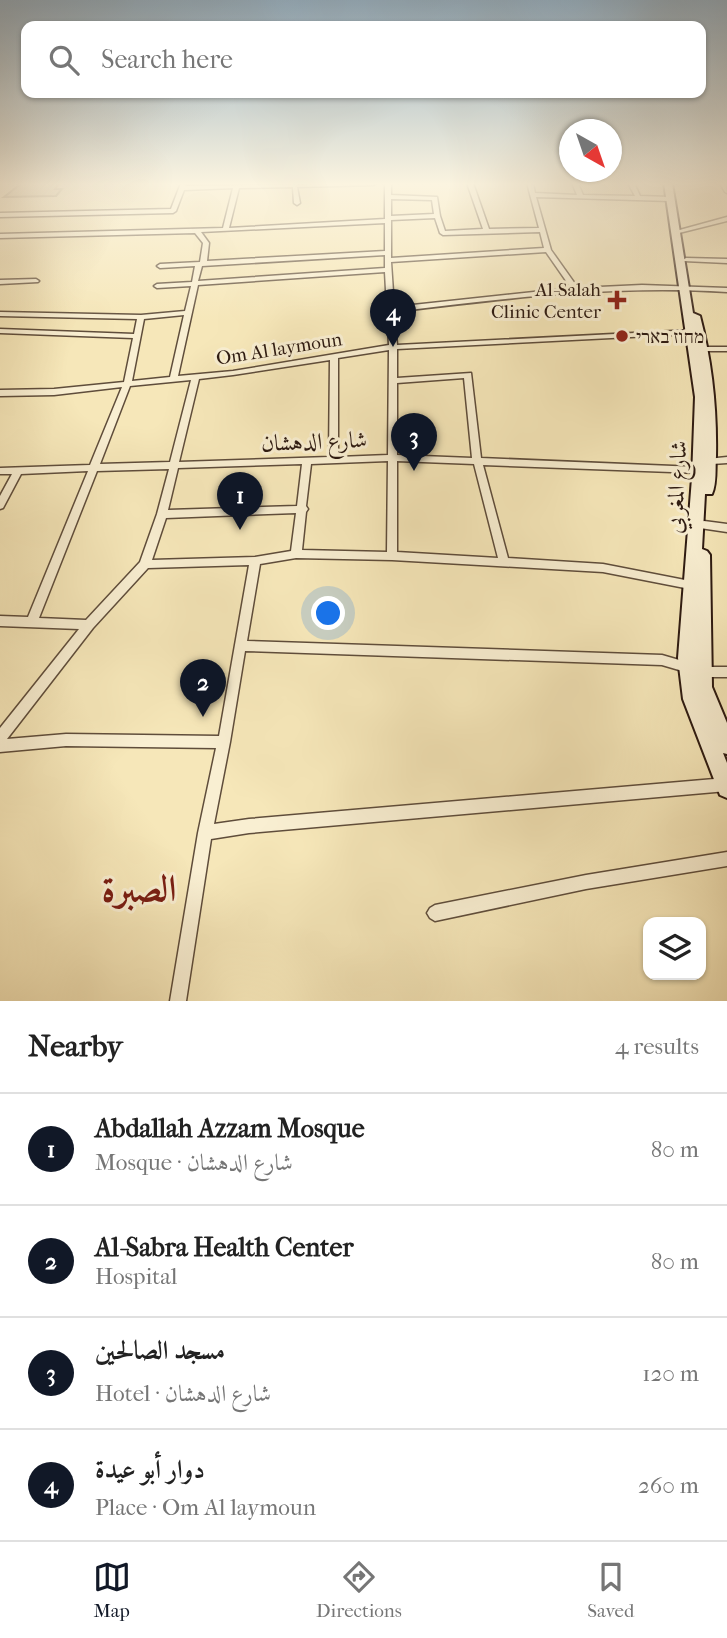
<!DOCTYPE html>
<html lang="en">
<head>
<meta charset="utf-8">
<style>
  body { margin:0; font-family:"IM FELL French Canon",Amiri,"Frank Ruhl Libre",serif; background:#f2f2f2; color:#222 }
  .controls { position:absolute; right:21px; bottom:21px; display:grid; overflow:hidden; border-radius:14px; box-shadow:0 2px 5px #0004 }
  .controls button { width:63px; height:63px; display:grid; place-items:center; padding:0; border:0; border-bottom:2px solid #e0e0e0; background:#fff; color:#222; font:35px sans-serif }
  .compass { position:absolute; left:559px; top:119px; width:63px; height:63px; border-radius:50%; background:#fff; box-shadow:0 2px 5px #0004; rotate:140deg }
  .you { position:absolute; left:329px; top:614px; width:24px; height:24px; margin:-18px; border:5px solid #fff; border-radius:50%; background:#1a73e8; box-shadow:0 0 0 10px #1a73e833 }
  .badge { display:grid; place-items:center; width:46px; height:46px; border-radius:50%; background:#111827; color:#fff; font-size:23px; font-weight:700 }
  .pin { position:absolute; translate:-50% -58px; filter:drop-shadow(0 2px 4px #0008) }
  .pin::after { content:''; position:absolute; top:37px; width:24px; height:21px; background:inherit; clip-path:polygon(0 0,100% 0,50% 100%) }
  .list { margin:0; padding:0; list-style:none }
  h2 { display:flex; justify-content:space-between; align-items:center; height:91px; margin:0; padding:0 28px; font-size:30px }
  h2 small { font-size:23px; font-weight:400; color:#767676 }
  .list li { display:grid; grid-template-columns:46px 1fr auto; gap:21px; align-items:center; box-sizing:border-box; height:112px; padding:0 28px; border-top:2px solid #e0e0e0 }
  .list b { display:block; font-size:26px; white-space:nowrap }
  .list p { margin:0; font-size:23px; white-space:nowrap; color:#767676 }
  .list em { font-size:23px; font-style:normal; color:#767676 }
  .icon { flex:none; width:38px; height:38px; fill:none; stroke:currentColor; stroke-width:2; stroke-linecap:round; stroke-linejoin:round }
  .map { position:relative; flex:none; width:727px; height:1001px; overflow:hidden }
  .search { position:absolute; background:#fff; box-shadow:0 2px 5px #0004; left:21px; right:21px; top:21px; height:77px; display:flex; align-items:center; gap:18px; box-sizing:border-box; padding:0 24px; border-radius:14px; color:#767676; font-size:26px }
  .sheet { height:539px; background:#fff }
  nav { display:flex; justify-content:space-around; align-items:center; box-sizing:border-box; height:98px; border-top:2px solid #e0e0e0; background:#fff; font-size:19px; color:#767676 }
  nav a { display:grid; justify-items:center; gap:4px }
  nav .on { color:#111827 }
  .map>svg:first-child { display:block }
  .green { fill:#d4c49c; stroke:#806f56; stroke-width:2 }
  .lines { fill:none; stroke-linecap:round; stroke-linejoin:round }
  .minor-casing { stroke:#5f4d3b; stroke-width:3 }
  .secondary-casing { stroke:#2d1a11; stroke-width:4 }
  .minor { fill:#f9efd2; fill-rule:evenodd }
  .secondary { fill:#f9efd2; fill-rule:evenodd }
  .poi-dot { fill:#8f2418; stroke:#f9efd2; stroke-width:2.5 }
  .labels { text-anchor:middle; stroke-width:6; stroke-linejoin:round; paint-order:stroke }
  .far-poi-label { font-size:19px; fill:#2d1a11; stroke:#f9efd2; text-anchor:end }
  .far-street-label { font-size:19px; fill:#2d1a11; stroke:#f9efd2 }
  .street-label { font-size:23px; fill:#2d1a11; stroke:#f9efd2 }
  .near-district-label { font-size:37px; font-weight:bold; fill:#7a1f14; stroke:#f9efd2 }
</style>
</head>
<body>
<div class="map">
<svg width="727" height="1001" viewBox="0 0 727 1001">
  <rect width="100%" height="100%" fill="#f6e7b9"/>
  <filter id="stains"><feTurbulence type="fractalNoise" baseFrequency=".00286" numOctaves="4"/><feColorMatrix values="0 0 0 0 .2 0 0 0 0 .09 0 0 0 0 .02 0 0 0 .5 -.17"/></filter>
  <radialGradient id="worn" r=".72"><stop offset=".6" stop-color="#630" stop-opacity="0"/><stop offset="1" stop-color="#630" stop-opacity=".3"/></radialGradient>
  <polygon class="green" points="22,183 59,183 55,189 62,189 56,196 4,197"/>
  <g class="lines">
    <g class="minor-casing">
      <g id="minor">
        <path d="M181 183H187L185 186 376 183 374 185 297 187 300 203 297 205 294 203 293 187 239 188 229 228 385 219V183H391V195L437 197 440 216 445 231 483 229 467 183H473L489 229 539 228 527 183H533L535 193 577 195 572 183H578L583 195 635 196 628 183H634L640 196 670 197 673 199 670 201 536 197 551 250 578 288 642 285 727 288V292C613 285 507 298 394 312L397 345 693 330 694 332 690 334 397 349V378L471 373 481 458 697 467 707 459 727 457V463L712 464 699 473 483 465 508 558 603 564 690 581 694 582 695 585 694 588 690 589 603 572 392 560 296 558 260 564 247 641 662 655 703 667H727V677H703L662 665 245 651 230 742 214 824 249 819 726 778 727 791 249 833 211 839 186 1001H170L198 833 216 748 66 746 0 752V728L79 629 0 626V616L28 617 88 471 21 474 3 508 0 509V496L12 474H0V468L90 465 122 387 54 395 0 396V390L54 389 124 382 133 338 0 333V329L134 334 137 319 0 316V312L141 315 185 311 191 286 157 288 154 286 157 284 192 282 195 266 160 268 157 266 160 264 200 262 203 243 195 233 0 238V234L223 228 233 188 184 190 176 211 173 213 0 217V213L171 209ZM391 199 432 200 434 214 391 216ZM435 218 440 233 443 235 540 232 544 248 391 258V220ZM385 223V251L207 261 209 243 201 232ZM546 252 571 288 394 307 391 262ZM385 255V268L198 281 202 266ZM385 272 389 345 233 371 178 376 198 285ZM184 315 170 377 132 381 144 319ZM389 350 388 455 338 457V358ZM330 360 329 457 179 462 199 379 233 375ZM464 378 472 458 397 455V383ZM191 380 170 462 100 464 130 386ZM388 461 387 552 302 550 306 512 308 509 306 506 311 464ZM397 461 474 464 498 558 397 552ZM302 464 297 506 168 510 178 468ZM169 469 157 514 140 562 86 620 39 618 97 471ZM296 513 291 551 255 557 152 560 166 518ZM249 565 219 736 66 734 7 739 93 628 148 568Z"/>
        <polygon points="720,183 726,183 727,193 725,192"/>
        <polygon points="727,217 727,221 679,233 676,231"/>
        <polygon points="686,258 727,259 727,263 684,261 683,260"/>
        <polygon points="36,279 39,281 38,282 0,284 0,280"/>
        <polygon points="701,347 727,347 727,351 704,351 700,349"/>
        <polygon points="704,521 727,524 727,532 700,528 699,525 700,522"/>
        <polygon points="727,852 727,866 586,889 435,921 430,918 427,913 430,908 435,905 586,875"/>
      </g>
    </g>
    <g class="secondary-casing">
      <path id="secondary" d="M664 183H672L693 313 700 316C712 362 717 408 716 456 715 468 717 483 712 494H705L702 549 707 551 710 555 712 687 727 723V754L723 753 727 763V798L720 795 683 699 678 658 692 478 695 397Z"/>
    </g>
    <use href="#minor" class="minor"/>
    <use href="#secondary" class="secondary"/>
  </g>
  <linearGradient id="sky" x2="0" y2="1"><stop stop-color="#92acbe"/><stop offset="0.57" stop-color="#fbf4e0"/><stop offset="1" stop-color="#fbf4e0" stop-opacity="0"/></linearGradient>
  <rect width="727" height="323" fill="url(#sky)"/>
  <g class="poi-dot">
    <path d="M613.5 289.5h7v7h7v7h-7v7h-7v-7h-7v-7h7z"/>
    <circle cx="622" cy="336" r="7"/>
  </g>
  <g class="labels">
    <g class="far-poi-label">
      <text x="601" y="296">Al-Salah<tspan x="601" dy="22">Clinic Center</tspan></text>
      <text x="636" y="343" text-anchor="start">מחוז בארי</text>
    </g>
    <g class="far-street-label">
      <text transform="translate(279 348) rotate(-9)" y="7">Om Al laymoun</text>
    </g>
    <g class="street-label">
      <text transform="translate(314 441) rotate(-2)" y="8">شارع الدهشان</text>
      <text transform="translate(676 487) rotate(-87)" y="8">شارع المغربي</text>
    </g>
    <g class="near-district-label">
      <text x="139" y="901">الصبرة</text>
    </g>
  </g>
  <rect width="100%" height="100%" filter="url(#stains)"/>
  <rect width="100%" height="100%" fill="url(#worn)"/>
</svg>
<div class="controls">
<button><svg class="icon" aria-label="layers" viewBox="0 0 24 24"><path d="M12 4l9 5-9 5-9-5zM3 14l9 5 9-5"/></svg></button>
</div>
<svg class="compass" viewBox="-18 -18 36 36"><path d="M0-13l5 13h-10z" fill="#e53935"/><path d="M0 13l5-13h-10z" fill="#767676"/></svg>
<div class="you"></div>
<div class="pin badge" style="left:240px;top:530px">1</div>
<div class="pin badge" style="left:203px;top:717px">2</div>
<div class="pin badge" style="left:414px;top:471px">3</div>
<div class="pin badge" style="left:393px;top:347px">4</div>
<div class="search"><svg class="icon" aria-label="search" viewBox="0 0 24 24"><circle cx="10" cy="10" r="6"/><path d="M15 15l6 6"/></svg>Search here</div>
</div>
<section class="sheet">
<h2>Nearby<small>4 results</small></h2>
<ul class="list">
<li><span class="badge">1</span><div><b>Abdallah Azzam Mosque</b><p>Mosque · شارع الدهشان</p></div><em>80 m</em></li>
<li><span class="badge">2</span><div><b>Al-Sabra Health Center</b><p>Hospital</p></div><em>80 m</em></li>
<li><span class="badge">3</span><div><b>مسجد الصالحين</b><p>Hotel · شارع الدهشان</p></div><em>120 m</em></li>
<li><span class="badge">4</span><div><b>دوار أبو عيدة</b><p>Place · Om Al laymoun</p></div><em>260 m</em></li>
</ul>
</section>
<nav>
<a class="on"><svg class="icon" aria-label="map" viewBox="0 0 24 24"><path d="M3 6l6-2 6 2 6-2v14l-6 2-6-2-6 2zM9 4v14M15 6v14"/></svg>Map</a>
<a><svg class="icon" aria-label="directions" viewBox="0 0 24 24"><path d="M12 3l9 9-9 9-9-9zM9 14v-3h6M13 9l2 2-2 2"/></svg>Directions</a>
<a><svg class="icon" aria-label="saved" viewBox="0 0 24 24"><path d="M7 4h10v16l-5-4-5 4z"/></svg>Saved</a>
</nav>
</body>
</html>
